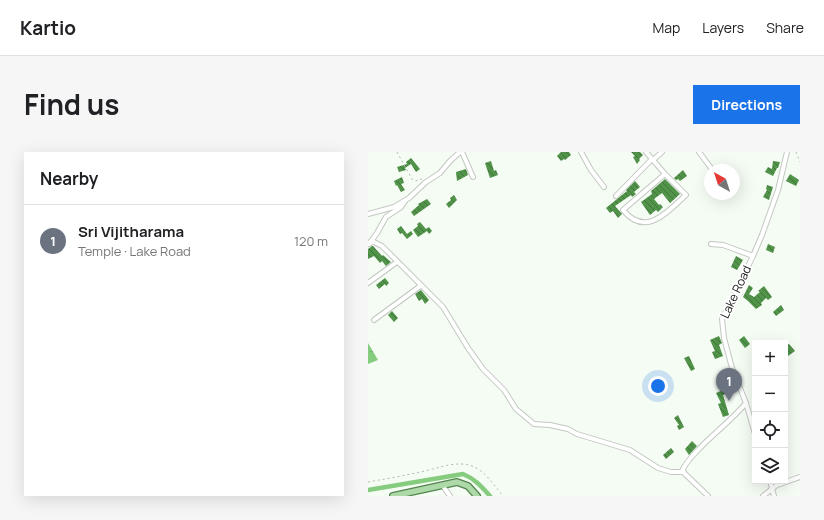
<!DOCTYPE html>
<html lang="en">
<head>
<meta charset="utf-8">
<style>
  body { margin:0; font-family:Manrope,sans-serif; background:#f6f6f6; color:#202124 }
  .controls { position:absolute; right:12px; bottom:12px; display:grid; overflow:hidden; border-radius:0px; box-shadow:0 4px 16px #0002 }
  .controls button { width:36px; height:36px; display:grid; place-items:center; padding:0; border:0; border-bottom:1px solid #e0e0e0; background:#fff; color:#202124; font:20px sans-serif }
  .compass { position:absolute; left:336px; top:12px; width:36px; height:36px; border-radius:50%; background:#fff; box-shadow:0 4px 16px #0002; rotate:321deg }
  .you { position:absolute; left:290px; top:234px; width:14px; height:14px; margin:-10px; border:3px solid #fff; border-radius:50%; background:#1a73e8; box-shadow:0 0 0 6px #1a73e833 }
  .badge { display:grid; place-items:center; width:26px; height:26px; border-radius:50%; background:#1a73e8; color:#fff; font-size:13px; font-weight:700 }
  .pin { position:absolute; translate:-50% -33px; filter:drop-shadow(0 1px 2px #0008) }
  .pin::after { content:''; position:absolute; top:21px; width:14px; height:12px; background:inherit; clip-path:polygon(0 0,100% 0,50% 100%) }
  .list { margin:0; padding:0; list-style:none }
  h2 { display:flex; justify-content:space-between; align-items:center; height:52px; margin:0; padding:0 16px; font-size:17px }
  h2 small { font-size:13px; font-weight:400; color:#757577 }
  .list li { display:grid; grid-template-columns:26px 1fr auto; gap:12px; align-items:center; box-sizing:border-box; height:72px; padding:0 16px; border-top:1px solid #e0e0e0 }
  .list b { display:block; font-size:15px; white-space:nowrap }
  .list p { margin:0; font-size:13px; white-space:nowrap; color:#757577 }
  .list em { font-size:13px; font-style:normal; color:#757577 }
  .icon { flex:none; width:22px; height:22px; fill:none; stroke:currentColor; stroke-width:2; stroke-linecap:round; stroke-linejoin:round }
  .map { position:relative; flex:none; width:432px; height:344px; overflow:hidden; border-radius:0px }
  header { display:flex; align-items:center; gap:24px; box-sizing:border-box; height:56px; padding:0 20px; background:#fff; border-bottom:1px solid #e0e0e0 }
  header strong { font-size:19px }
  nav { display:flex; gap:22px; margin-inline-start:auto; font-size:14px }
  .intro { display:flex; align-items:center; justify-content:space-between; box-sizing:border-box; height:96px; padding:0 24px }
  h1 { margin:0; font-size:28px }
  .button { padding:10px 18px; border-radius:0px; background:#1a73e8; color:#fff; font-size:14px; font-weight:700 }
  main { display:flex; gap:24px; padding:0 24px }
  aside { flex:1; background:#fff; border-radius:0px; box-shadow:0 4px 16px #0002 }
  .map>svg:first-child { display:block }
  .water { fill:url(#water-ripples) }
  .lines { fill:none; stroke-linecap:round; stroke-linejoin:round }
  .canal { stroke:#86cc7e; stroke-width:4.5 }
  .building { fill:url(#building-back-hatch) }
  .minor-casing { stroke:#c2c8c1; stroke-width:6 }
  .major-casing { stroke:#53854e; stroke-width:8 }
  .path { stroke:#b2b7b1; stroke-width:1; stroke-dasharray:2 3; stroke-linecap:butt }
  .minor { stroke:#fff; stroke-width:4 }
  .major { stroke:#acd9a7; stroke-width:5.5 }
  .labels { text-anchor:middle; stroke-width:4; stroke-linejoin:round; paint-order:stroke }
  .street-label { font-size:12px; fill:#151714; stroke:#fff }
</style>
</head>
<body>
<header>
<strong>Kartio</strong>
<nav><a>Map</a><a>Layers</a><a>Share</a></nav>
</header>
<div class="intro"><h1>Find us</h1><a class="button">Directions</a></div>
<main>
<aside>
<h2>Nearby<small></small></h2>
<ul class="list">
<li><span class="badge" style="background:#6b7280">1</span><div><b>Sri Vijitharama</b><p>Temple · Lake Road</p></div><em>120 m</em></li>
</ul>
</aside>
<div class="map">
<svg width="432" height="344" viewBox="0 0 432 344">
  <defs>
    <pattern id="water-ripples" width="26" height="14" patternUnits="userSpaceOnUse"><rect width="26" height="14" fill="#86cc7e"/><path d="M2 4q2-2 4 0t4 0M15 11q2-2 4 0t4 0" fill="none" stroke="#73ae6c"/></pattern>
    <pattern id="building-back-hatch" width="6" height="6" patternUnits="userSpaceOnUse"><rect width="6" height="6" fill="#509349"/><path d="M-1 5l2 2M0 0l6 6M5-1l2 2" fill="none" stroke="#41773c"/></pattern>
  </defs>
  <rect width="100%" height="100%" fill="#f5fcf4"/>
  <polygon class="water" points="0,191 10,208 0,212"/>
  <g class="lines">
    <path class="canal" d="M0 338 95 322C107 327 113 334 122 344"/>
  </g>
  <g class="building">
    <polygon points="193,0 201,0 203,3 197,8 196,7 193,9 189,4"/>
    <polygon points="263,0 272,0 275,3 271,7 272,8 269,12 265,5 267,4"/>
    <polygon points="43,6 52,17 48,20 43,12 37,16 38,18 31,20 29,15 39,12 38,10"/>
    <polygon points="123,9 126,19 128,18 130,23 122,26 117,11"/>
    <polygon points="405,9 412,10 410,16 409,16 405,24 397,20 400,15 404,17"/>
    <polygon points="98,17 100,23 89,29 88,20"/>
    <polygon points="315,18 319,24 312,29 310,27 308,28 306,26"/>
    <polygon points="422,22 431,28 428,34 418,29"/>
    <polygon points="34,25 36,31 33,32 37,38 33,40 29,33 28,34 26,29"/>
    <polygon points="297,27 312,42 302,51 294,41 286,47 291,53 292,52 295,55 290,60 288,58 282,63 273,50 284,42 283,39"/>
    <polygon points="267,29 272,35 266,40 268,42 264,45 263,43 247,54 254,62 250,66 245,59 242,61 238,56 259,39 258,38"/>
    <polygon points="399,33 405,35 401,48 395,45 399,38 398,37"/>
    <polygon points="86,43 89,48 81,56 78,52 83,48 82,46"/>
    <polygon points="59,47 63,52 46,64 43,60 51,53 50,52"/>
    <polygon points="52,70 58,77 61,75 64,79 61,82 59,79 50,85 45,78 50,74 49,72"/>
    <polygon points="33,74 39,82 43,79 45,82 39,87 34,81 32,82 29,77"/>
    <polygon points="400,92 407,95 405,101 398,98"/>
    <polygon points="4,94 5,94 14,104 15,103 23,110 18,114 14,109 12,111 6,104 0,107 0,97"/>
    <polygon points="368,104 375,108 369,118 363,115"/>
    <polygon points="17,126 21,131 18,134 17,132 11,137 8,133"/>
    <polygon points="381,133 385,136 381,142 386,145 392,140 390,139 396,134 404,145 400,148 398,146 393,151 394,153 388,157 380,149 375,145"/>
    <polygon points="53,138 61,148 57,152 54,147 51,149 47,142"/>
    <polygon points="413,153 416,158 408,164 405,160"/>
    <polygon points="24,159 30,166 26,170 20,163"/>
    <polygon points="351,184 354,191 351,193 355,204 347,207 344,200 347,199 342,188"/>
    <polygon points="376,184 382,192 377,196 371,188"/>
    <polygon points="421,192 427,199 420,204 417,199 417,194"/>
    <polygon points="321,204 327,217 323,219 316,206"/>
    <polygon points="360,226 365,238 355,243 361,263 355,265 350,252 353,251 348,241 355,238 354,237 357,236 354,229"/>
    <polygon points="310,263 316,275 311,278 309,274 311,273 306,266"/>
    <polygon points="324,289 329,294 321,303 317,297"/>
    <polygon points="303,296 306,300 298,307 295,303"/>
  </g>
  <g class="lines">
    <g class="minor-casing">
      <g id="minor">
        <polyline points="94,0 105,25"/>
        <polyline points="213,0 223,18 236,35"/>
        <path d="M278 0 297 22 318 43C299 60 278 86 255 58L297 22"/>
        <polyline points="331,0 343,16"/>
        <polyline points="285,8 294,0"/>
        <polyline points="248,44 284,7"/>
        <polyline points="0,62 26,55 41,46 58,30 72,21 82,9 92,0"/>
        <polyline points="0,91 6,90 14,94 75,155 100,196 115,217 136,238 148,257 166,272 182,273 200,277 209,282 262,298 290,316 303,320 316,320"/>
        <polyline points="1,92 9,81 18,65 33,55 37,49"/>
        <polyline points="343,92 355,93 385,104"/>
        <polyline points="0,131 29,110"/>
        <polyline points="6,168 51,135 52,133"/>
        <polyline points="387,282 378,251 364,216 356,186 354,167 385,104 394,83 410,38 419,0"/>
        <polyline points="402,329 406,344"/>
        <polyline points="75,334 82,344"/>
        <path d="M340 344 314 319C318 310 324 304 331 297 346 281 364 268 378 251"/>
        <polyline points="395,344 409,333 432,325"/>
      </g>
    </g>
    <g class="major-casing">
      <polyline id="major" points="25,344 89,330 100,334 109,344"/>
    </g>
    <g class="path">
      <polyline points="29,0 44,27 47,29 54,27"/>
      <polyline points="428,0 432,10"/>
      <path d="M0 330C17 327 35 324 52 320 69 317 87 308 104 314 117 319 126 333 135 344"/>
    </g>
    <use href="#minor" class="minor"/>
    <use href="#major" class="major"/>
  </g>
  <g class="labels">
    <g class="street-label">
      <text transform="translate(368 140) rotate(-65)" y="4">Lake Road</text>
    </g>
  </g>
</svg>
<div class="controls">
<button>+</button>
<button>−</button>
<button><svg class="icon" aria-label="locate" viewBox="0 0 24 24"><circle cx="12" cy="12" r="6"/><path d="M12 2v4M12 18v4M2 12h4M18 12h4"/></svg></button>
<button><svg class="icon" aria-label="layers" viewBox="0 0 24 24"><path d="M12 4l9 5-9 5-9-5zM3 14l9 5 9-5"/></svg></button>
</div>
<svg class="compass" viewBox="-18 -18 36 36"><path d="M0-13l5 13h-10z" fill="#e53935"/><path d="M0 13l5-13h-10z" fill="#757577"/></svg>
<div class="you"></div>
<div class="pin badge" style="left:361px;top:249px;background:#6b7280">1</div>
</div>
</main>
</body>
</html>
